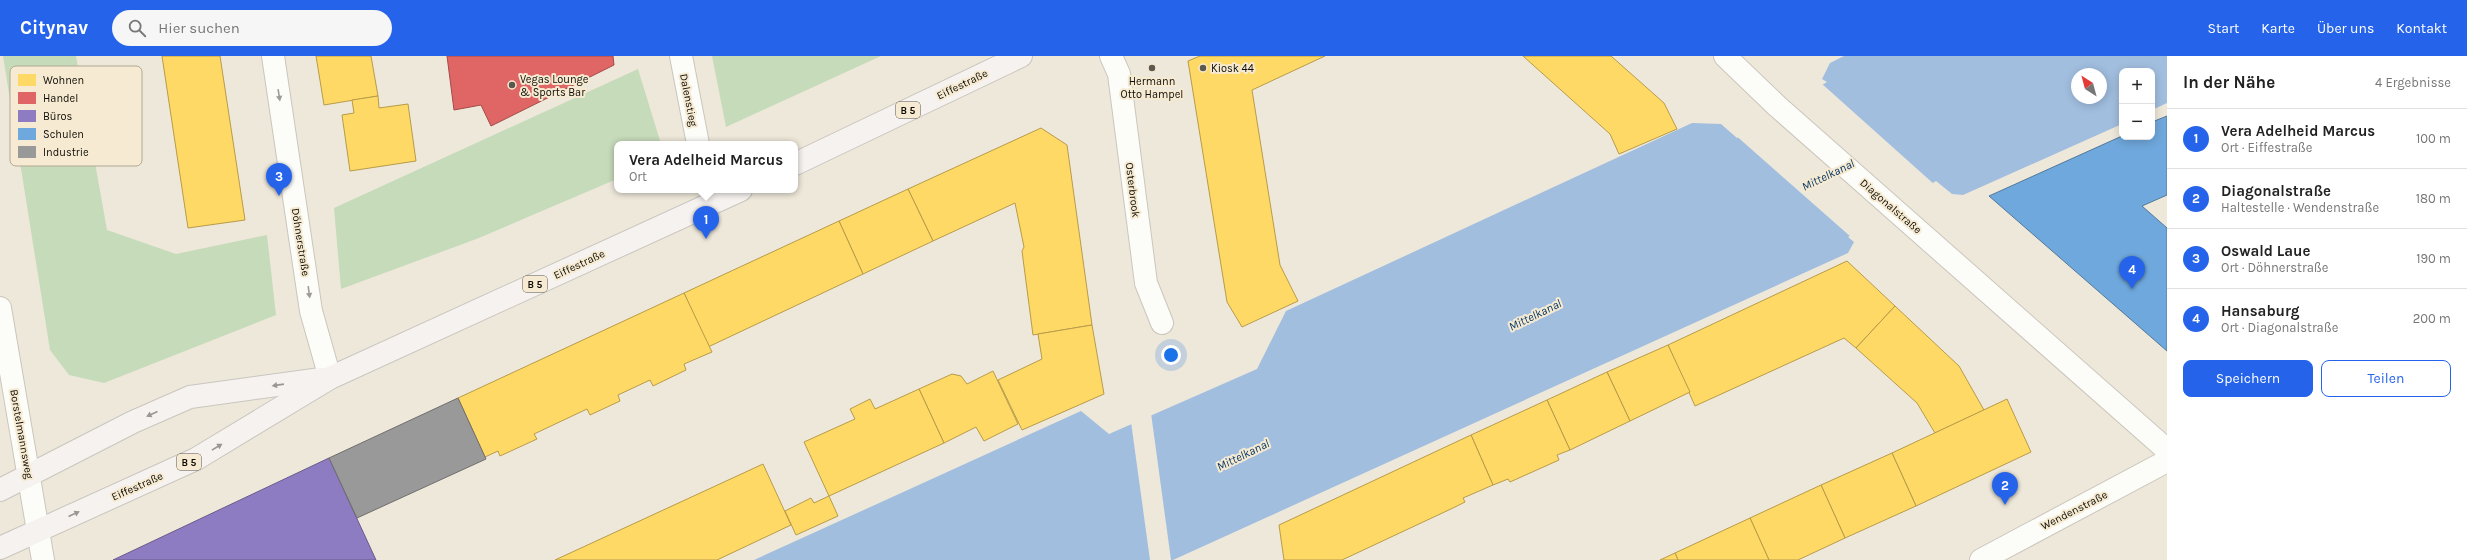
<!DOCTYPE html>
<html lang="de">
<head>
<meta charset="utf-8">
<style>
  body { margin:0; font-family:Karla,sans-serif; background:#f6f6f6; color:#222 }
  .controls { position:absolute; right:12px; top:12px; display:grid; overflow:hidden; border-radius:8px; box-shadow:0 2px 10px #0003 }
  .controls button { width:36px; height:36px; display:grid; place-items:center; padding:0; border:0; border-bottom:1px solid #e0e0e0; background:#fff; color:#222; font:20px sans-serif }
  .compass { position:absolute; left:2071px; top:12px; width:36px; height:36px; border-radius:50%; background:#fff; box-shadow:0 2px 10px #0003; rotate:324deg }
  .you { position:absolute; left:1171px; top:299px; width:14px; height:14px; margin:-10px; border:3px solid #fff; border-radius:50%; background:#1a73e8; box-shadow:0 0 0 6px #1a73e833 }
  .badge { display:grid; place-items:center; width:26px; height:26px; border-radius:50%; background:#2563eb; color:#fff; font-size:13px; font-weight:700 }
  .pin { position:absolute; translate:-50% -33px; filter:drop-shadow(0 1px 2px #0008) }
  .pin::after { content:''; position:absolute; top:21px; width:14px; height:12px; background:inherit; clip-path:polygon(0 0,100% 0,50% 100%) }
  .popup { position:absolute; left:614px; top:85px; width:184px; height:52px; box-sizing:border-box; display:grid; place-content:center; border-radius:8px; background:#fff; filter:drop-shadow(0 1px 3px #0005); font-size:13px; white-space:nowrap; color:#767676 }
  .popup b { font-size:15px; color:#222 }
  .popup::after { content:''; position:absolute; left:50%; top:100%; margin-left:-8px; border:8px solid transparent; border-top-color:#fff }
  .list { margin:0; padding:0; list-style:none }
  h2 { display:flex; justify-content:space-between; align-items:center; height:52px; margin:0; padding:0 16px; font-size:17px }
  h2 small { font-size:13px; font-weight:400; color:#767676 }
  .list li { display:grid; grid-template-columns:26px 1fr auto; gap:12px; align-items:center; box-sizing:border-box; height:60px; padding:0 16px; border-top:1px solid #e0e0e0 }
  .list b { display:block; font-size:15px; white-space:nowrap }
  .list p { margin:0; font-size:13px; white-space:nowrap; color:#767676 }
  .list em { font-size:13px; font-style:normal; color:#767676 }
  .actions { display:flex; gap:8px; padding:12px 16px }
  .actions a { flex:1; padding:9px 0; border:1px solid #2563eb; border-radius:8px; text-align:center; font-size:14px; color:#2563eb }
  .actions .main { background:#2563eb; color:#fff }
  .icon { flex:none; width:22px; height:22px; fill:none; stroke:currentColor; stroke-width:2; stroke-linecap:round; stroke-linejoin:round }
  .map { position:relative; flex:none; width:2167px; height:504px; overflow:hidden }
  header { display:flex; align-items:center; gap:24px; box-sizing:border-box; height:56px; padding:0 20px; background:#2563eb; color:#fff }
  header strong { font-size:19px }
  nav { display:flex; gap:22px; margin-inline-start:auto; font-size:14px }
  .search { width:280px; height:36px; background:#f6f6f6; display:flex; align-items:center; gap:10px; box-sizing:border-box; padding:0 14px; border-radius:22px; color:#767676; font-size:15px }
  main { display:flex }
  aside { flex:1; background:#fff }
  .map>svg:first-child { display:block }
  .green { fill:#c6dbba }
  .water { fill:#a1bedf; fill-rule:evenodd }
  .pier { fill:#eee8da }
  .homes { fill:#ffd966; stroke:#b79b49 }
  .shops { fill:#e06666; stroke:#a14b49 }
  .offices { fill:#8e7cc3; stroke:#685a8a }
  .schools { fill:#6fa8dc; stroke:#52799b }
  .industry { fill:#999; stroke:#706e6c }
  .lines { fill:none; stroke-linecap:round; stroke-linejoin:round }
  .minor-casing { stroke:#cbc6bc; stroke-width:24 }
  .major-casing { stroke:#c9c6bf; stroke-width:24 }
  .minor { stroke:#fcfcf9; stroke-width:22 }
  .major { stroke:#f6f2f0; stroke-width:22 }
  .oneway { fill:#9d9c97 }
  .oneway2 { fill:#9a9692 }
  .poi-dot { fill:#5d584f; stroke:#f6ebd2; stroke-width:1.5 }
  .labels { text-anchor:middle; stroke-width:4; stroke-linejoin:round; paint-order:stroke }
  .shield { fill:#f6ebd2; stroke:#544e42; stroke-width:1 }
  .shield-label { font-size:10px; font-weight:bold; fill:#0f0b04 }
  .poi-label { font-size:11px; fill:#0f0b04; stroke:#f6ebd2; text-anchor:start }
  .street-label { font-size:11px; fill:#0f0b04; stroke:#f6ebd2 }
  .water-label { font-size:12px; font-style:italic; fill:#053564; stroke:#f6ebd2 }
  .key { fill:#f6ebd2; stroke:#b1a894; stroke-width:1 }
  .key-label { font-size:11px; fill:#0f0b04 }
</style>
</head>
<body>
<header>
<strong>Citynav</strong>
<div class="search"><svg class="icon" aria-label="search" viewBox="0 0 24 24"><circle cx="10" cy="10" r="6"/><path d="M15 15l6 6"/></svg>Hier suchen</div>
<nav><a>Start</a><a>Karte</a><a>Über uns</a><a>Kontakt</a></nav>
</header>
<main>
<div class="map">
<svg width="2167" height="504" viewBox="0 0 2167 504">
  <rect width="100%" height="100%" fill="#eee8da"/>
  <g class="green">
    <polygon points="3,0 76,0 107,174 176,198 267,179 276,259 104,327 69,319 50,294"/>
    <polygon points="712,0 881,0 726,71"/>
    <polygon points="638,13 661,88 617,88 617,123 479,182 341,233 334,152"/>
  </g>
  <path class="water" d="M1844 0H2167V47L2152 54V15H2122V68L1963 139 1952 138 1936 125 1848 181 1854 186 1848 197 1173 504H754L1081 355 1109 378 1257 313 1286 255 1692 67 1721 68 1737 82 1827 26 1822 23 1830 7ZM2077 18H2101V42H2077Z"/>
  <g class="pier">
    <polygon points="1821,27 1935,129 1851,181 1733,77 1737,80"/>
    <polygon points="1151,357 1171,504 1150,504 1131,366"/>
  </g>
  <g class="homes">
    <polygon points="162,0 220,0 245,164 188,172"/>
    <polygon points="316,0 371,0 378,40 324,49"/>
    <polygon points="1200,0 1325,0 1252,34 1280,209 1298,245 1242,271 1227,246 1188,5"/>
    <polygon points="1523,0 1611,0 1664,47 1677,73 1619,98 1610,78"/>
    <polygon points="378,40 379,52 408,48 416,105 350,115 342,59 354,57 352,44"/>
    <polygon points="1041,72 1067,89 1092,269 1033,279 1022,195 1024,191 1015,147 933,185 908,133"/>
    <polygon points="908,133 933,185 863,218 839,165"/>
    <polygon points="839,165 863,218 708,291 684,237"/>
    <polygon points="1847,205 1895,250 1856,292 1844,282 1695,350 1668,289"/>
    <polygon points="684,237 712,296 684,308 686,314 653,330 650,324 618,339 620,345 590,359 587,353 534,378 537,383 500,400 498,395 485,401 458,342"/>
    <polygon points="1895,250 1959,310 1984,354 1935,377 1917,347 1856,292"/>
    <polygon points="1092,269 1104,338 1022,374 998,324 1042,303 1038,278"/>
    <polygon points="1668,289 1690,336 1630,365 1607,316"/>
    <polygon points="993,315 1018,368 984,385 976,371 944,387 919,333 952,318 961,320 967,328"/>
    <polygon points="1607,316 1630,365 1570,394 1547,344"/>
    <polygon points="919,333 944,387 829,440 804,386 855,363 850,353 870,343 875,353"/>
    <polygon points="2007,343 2031,396 1916,450 1892,397"/>
    <polygon points="1547,344 1570,394 1557,399 1559,404 1510,426 1508,423 1493,429 1471,379"/>
    <polygon points="1471,379 1493,429 1463,442 1465,446 1453,452 1342,504 1284,504 1279,469"/>
    <polygon points="1892,397 1916,450 1845,482 1821,429"/>
    <polygon points="763,408 791,469 717,504 555,504"/>
    <polygon points="1821,429 1845,482 1798,504 1769,504 1750,462"/>
    <polygon points="829,440 838,460 796,479 785,455 811,442 814,447"/>
    <polygon points="1750,462 1769,504 1678,504 1675,497"/>
    <polygon points="1675,497 1678,504 1660,504"/>
  </g>
  <polygon class="shops" points="447,0 613,0 614,9 491,70 481,49 454,54"/>
  <polygon class="offices" points="329,402 376,504 113,504"/>
  <polygon class="schools" points="2167,60 2167,139 2142,150 2167,172 2167,295 1989,140 2122,80 2152,81 2152,66"/>
  <polygon class="industry" points="458,342 486,403 357,462 329,402"/>
  <g class="lines">
    <g class="minor-casing">
      <g id="minor">
        <polyline points="273,0 311,255 330,322"/>
        <polyline points="681,0 698,88"/>
        <polyline points="1111,0 1119,18 1146,227 1162,267"/>
        <polyline points="1725,0 1777,50 2167,394"/>
        <polyline points="0,252 43,504"/>
        <polyline points="1981,504 2167,405"/>
      </g>
    </g>
    <g class="major-casing">
      <g id="major">
        <polyline points="795,108 1021,0"/>
        <polyline points="0,434 133,366 190,341 321,323"/>
        <polyline points="0,492 196,403 330,322 741,134"/>
      </g>
    </g>
    <use href="#minor" class="minor"/>
    <use href="#major" class="major"/>
  </g>
  <defs><path id="oneway-solid" d="M-6-.8H1V-3.2L6.5 0L1 3.2V.8H-6Z"/></defs>
  <g class="oneway">
    <use href="#oneway-solid" transform="translate(279 39) rotate(81)"/>
    <use href="#oneway-solid" transform="translate(309 236) rotate(82)"/>
  </g>
  <g class="oneway2">
    <use href="#oneway-solid" transform="translate(278 329) rotate(172)"/>
    <use href="#oneway-solid" transform="translate(152 358) rotate(156)"/>
    <use href="#oneway-solid" transform="translate(217 391) rotate(-31)"/>
    <use href="#oneway-solid" transform="translate(74 458) rotate(-25)"/>
  </g>
  <g class="poi-dot">
    <circle cx="1152" cy="12" r="4"/>
    <circle cx="1203" cy="12" r="4"/>
    <circle cx="512" cy="29" r="4"/>
  </g>
  <g class="labels">
    <g class="shield">
      <rect x="896" y="46" width="24" height="16" rx="3"/>
      <rect x="523" y="220" width="24" height="16" rx="3"/>
      <rect x="177" y="398" width="24" height="16" rx="3"/>
    </g>
    <g class="shield-label">
      <text x="908" y="58">B 5</text>
      <text x="535" y="232">B 5</text>
      <text x="189" y="410">B 5</text>
    </g>
    <g class="poi-label">
      <text x="1211" y="16">Kiosk 44</text>
      <text x="520" y="27">Vegas Lounge<tspan x="520" dy="13">&amp; Sports Bar</tspan></text>
      <text x="1152" y="29" text-anchor="middle">Hermann<tspan x="1152" dy="13">Otto Hampel</tspan></text>
    </g>
    <g class="street-label">
      <text transform="translate(962 28) rotate(-26)" y="4">Eiffestraße</text>
      <text transform="translate(689 44) rotate(79)" y="4">Dalenstieg</text>
      <text transform="translate(1133 134) rotate(83)" y="4">Osterbrook</text>
      <text transform="translate(1891 150) rotate(41)" y="4">Diagonalstraße</text>
      <text transform="translate(301 186) rotate(81)" y="4">Döhnerstraße</text>
      <text transform="translate(579 208) rotate(-25)" y="4">Eiffestraße</text>
      <text transform="translate(22 378) rotate(80)" y="4">Borstelmannsweg</text>
      <text transform="translate(137 430) rotate(-24)" y="4">Eiffestraße</text>
      <text transform="translate(2074 454) rotate(-27)" y="4">Wendenstraße</text>
    </g>
    <g class="water-label">
      <text transform="translate(1828 119) rotate(-26)" y="4">Mittelkanal</text>
      <text transform="translate(1535 259) rotate(-26)" y="4">Mittelkanal</text>
      <text transform="translate(1243 399) rotate(-26)" y="4">Mittelkanal</text>
    </g>
  </g>
  <rect x="10" y="10" width="132" height="100" rx="6" class="key"/>
  <rect x="18" y="18" width="18" height="12" fill="#ffd966"/>
  <rect x="18" y="36" width="18" height="12" fill="#e06666"/>
  <rect x="18" y="54" width="18" height="12" fill="#8e7cc3"/>
  <rect x="18" y="72" width="18" height="12" fill="#6fa8dc"/>
  <rect x="18" y="90" width="18" height="12" fill="#999"/>
  <g class="key-label">
    <text x="43" y="28">Wohnen</text>
    <text x="43" y="46">Handel</text>
    <text x="43" y="64">Büros</text>
    <text x="43" y="82">Schulen</text>
    <text x="43" y="100">Industrie</text>
  </g>
</svg>
<div class="controls">
<button>+</button>
<button>−</button>
</div>
<svg class="compass" viewBox="-18 -18 36 36"><path d="M0-13l5 13h-10z" fill="#e53935"/><path d="M0 13l5-13h-10z" fill="#767676"/></svg>
<div class="you"></div>
<div class="pin badge" style="left:706px;top:183px">1</div>
<div class="popup"><b>Vera Adelheid Marcus</b>Ort</div>
<div class="pin badge" style="left:2005px;top:449px">2</div>
<div class="pin badge" style="left:279px;top:140px">3</div>
<div class="pin badge" style="left:2132px;top:233px">4</div>
</div>
<aside>
<h2>In der Nähe<small>4 Ergebnisse</small></h2>
<ul class="list">
<li><span class="badge">1</span><div><b>Vera Adelheid Marcus</b><p>Ort · Eiffestraße</p></div><em>100 m</em></li>
<li><span class="badge">2</span><div><b>Diagonalstraße</b><p>Haltestelle · Wendenstraße</p></div><em>180 m</em></li>
<li><span class="badge">3</span><div><b>Oswald Laue</b><p>Ort · Döhnerstraße</p></div><em>190 m</em></li>
<li><span class="badge">4</span><div><b>Hansaburg</b><p>Ort · Diagonalstraße</p></div><em>200 m</em></li>
</ul>
<div class="actions"><a class="main">Speichern</a><a>Teilen</a></div>
</aside>
</main>
</body>
</html>
